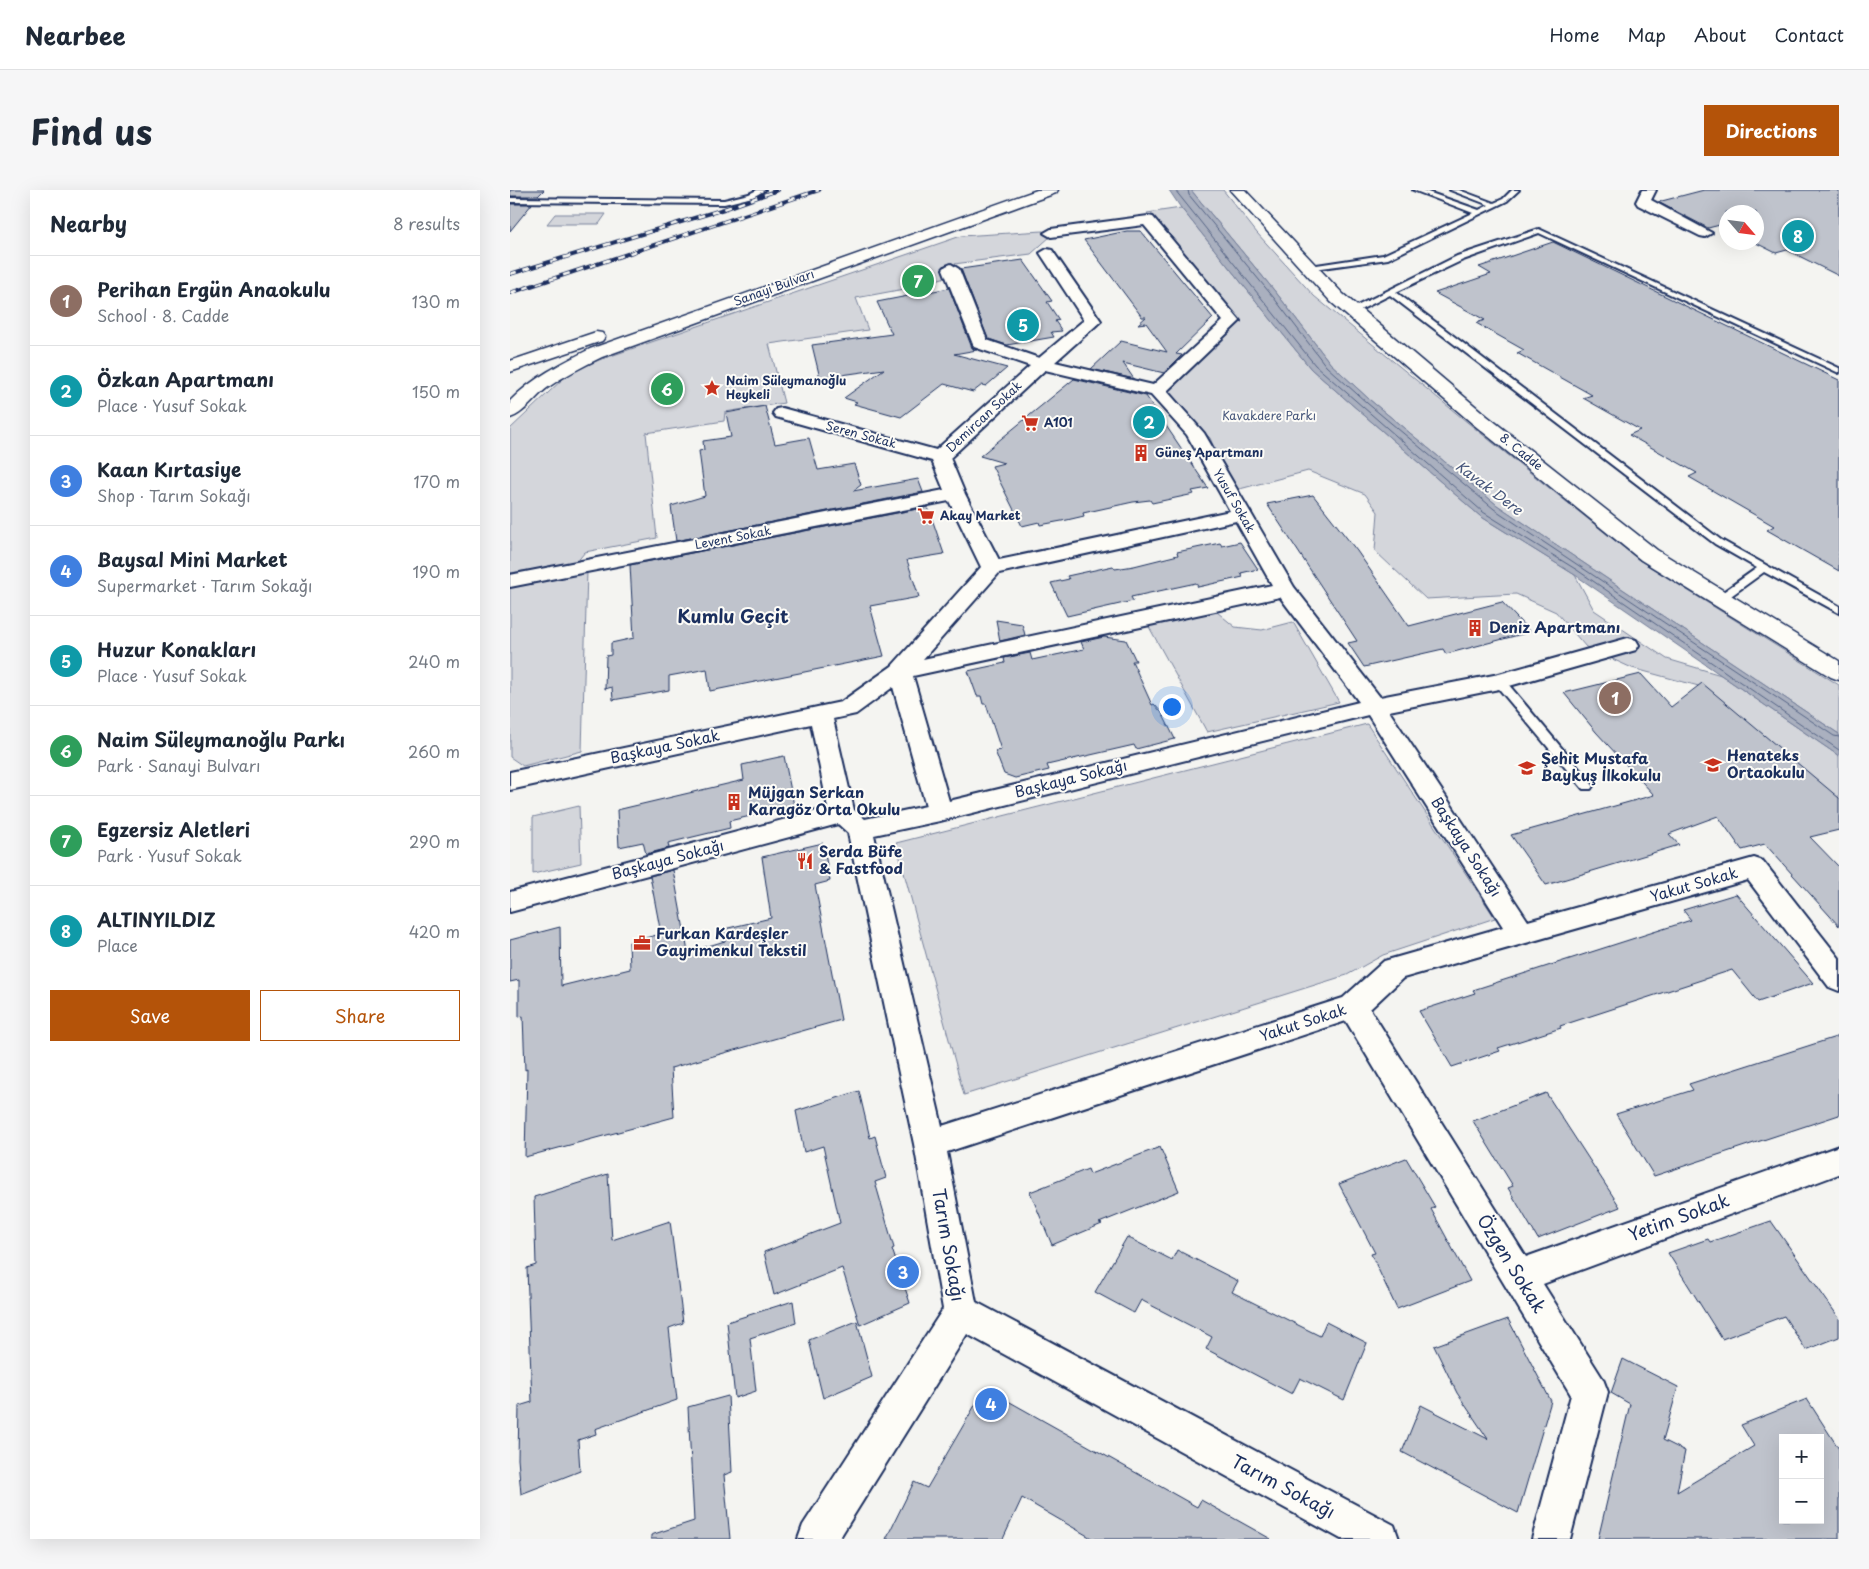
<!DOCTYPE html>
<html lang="en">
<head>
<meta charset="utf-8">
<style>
  body { margin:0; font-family:"Playpen Sans",sans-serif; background:#f6f6f7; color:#1f2937 }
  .controls { position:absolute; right:15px; bottom:15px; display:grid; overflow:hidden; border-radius:0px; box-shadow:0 5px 20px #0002 }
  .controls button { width:45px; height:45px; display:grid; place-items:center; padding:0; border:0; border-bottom:1px solid #e0e1e3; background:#fff; color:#1f2937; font:25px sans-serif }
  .compass { position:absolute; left:1209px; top:15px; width:45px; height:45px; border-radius:50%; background:#fff; box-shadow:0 5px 20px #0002; rotate:118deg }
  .you { position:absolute; left:661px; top:516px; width:18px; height:18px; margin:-12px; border:4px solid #fff; border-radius:50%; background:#1a73e8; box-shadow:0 0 0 8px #1a73e833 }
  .badge { display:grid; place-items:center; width:32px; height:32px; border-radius:50%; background:#b45309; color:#fff; font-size:16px; font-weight:700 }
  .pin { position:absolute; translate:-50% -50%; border:2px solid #fff; box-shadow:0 1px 5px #0006 }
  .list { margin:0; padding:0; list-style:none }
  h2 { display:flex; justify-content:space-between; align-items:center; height:65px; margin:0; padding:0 20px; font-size:21px }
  h2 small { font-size:16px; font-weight:400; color:#747a83 }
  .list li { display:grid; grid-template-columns:32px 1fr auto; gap:15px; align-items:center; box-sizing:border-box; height:90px; padding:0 20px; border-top:1px solid #e0e1e3 }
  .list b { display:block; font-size:19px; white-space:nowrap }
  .list p { margin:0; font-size:16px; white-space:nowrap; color:#747a83 }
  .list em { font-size:16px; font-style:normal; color:#747a83 }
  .actions { display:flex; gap:10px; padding:15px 20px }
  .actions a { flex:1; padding:11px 0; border:1px solid #b45309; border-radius:0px; text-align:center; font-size:18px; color:#b45309 }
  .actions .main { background:#b45309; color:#fff }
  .map { position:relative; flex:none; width:1329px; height:1349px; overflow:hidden; border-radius:0px }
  header { display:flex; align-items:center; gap:30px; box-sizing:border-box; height:70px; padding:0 25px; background:#fff; border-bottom:1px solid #e0e1e3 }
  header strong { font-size:24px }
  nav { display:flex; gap:28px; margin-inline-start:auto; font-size:18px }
  .intro { display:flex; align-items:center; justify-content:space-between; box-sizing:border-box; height:120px; padding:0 30px }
  h1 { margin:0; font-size:35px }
  .button { padding:12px 22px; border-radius:0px; background:#b45309; color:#fff; font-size:18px; font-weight:700 }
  main { display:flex; gap:30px; padding:0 30px }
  aside { flex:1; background:#fff; border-radius:0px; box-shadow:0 5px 20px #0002 }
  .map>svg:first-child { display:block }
  .green { fill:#d4d6db; stroke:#78829c }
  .water { fill:#aab0bf; stroke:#717c98 }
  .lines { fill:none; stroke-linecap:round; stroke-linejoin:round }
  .shore { stroke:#546385; stroke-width:1 }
  .building { fill:#bfc3cc; stroke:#1b2f5e; fill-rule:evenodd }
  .service-casing { stroke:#1b2f5e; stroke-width:4 }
  .minor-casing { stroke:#1b2f5e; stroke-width:4 }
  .tertiary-casing { stroke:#1b2f5e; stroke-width:3 }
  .secondary-casing { stroke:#1b2f5e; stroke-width:3 }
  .service { fill:#fdfcf7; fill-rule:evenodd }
  .minor { fill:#fdfcf7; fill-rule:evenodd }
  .tertiary { fill:#fdfcf7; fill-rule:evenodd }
  .secondary { fill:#fdfcf7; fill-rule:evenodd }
  .rail-casing { stroke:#1b2f5e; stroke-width:4 }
  .rail { stroke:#fdfcf7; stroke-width:2.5; stroke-dasharray:7; stroke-linecap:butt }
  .labels { text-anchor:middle; stroke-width:4; stroke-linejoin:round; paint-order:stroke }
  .far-street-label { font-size:12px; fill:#1b2f5e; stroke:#fdfcf7 }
  .far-poi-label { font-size:12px; font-weight:bold; fill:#1b2f5e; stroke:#fdfcf7; text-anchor:start }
  .far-park-label { font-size:12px; fill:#49597d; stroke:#fdfcf7 }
  .far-water-label { font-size:14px; font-style:italic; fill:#46567b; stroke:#fdfcf7 }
  .poi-label { font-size:15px; font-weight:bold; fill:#1b2f5e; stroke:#fdfcf7; text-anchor:start }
  .street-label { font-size:15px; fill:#1b2f5e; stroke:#fdfcf7 }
  .quarter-label { font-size:18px; font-weight:bold; fill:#1b2f5e; stroke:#fdfcf7 }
  .near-street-label { font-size:18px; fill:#1b2f5e; stroke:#fdfcf7 }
</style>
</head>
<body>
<header>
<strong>Nearbee</strong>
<nav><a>Home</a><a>Map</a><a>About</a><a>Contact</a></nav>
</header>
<div class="intro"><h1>Find us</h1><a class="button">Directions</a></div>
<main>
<aside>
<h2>Nearby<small>8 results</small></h2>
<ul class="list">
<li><span class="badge" style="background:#8d6e63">1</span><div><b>Perihan Ergün Anaokulu</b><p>School · 8. Cadde</p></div><em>130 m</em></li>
<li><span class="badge" style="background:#0f9aa8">2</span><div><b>Özkan Apartmanı</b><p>Place · Yusuf Sokak</p></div><em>150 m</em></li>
<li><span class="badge" style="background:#3f7fe0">3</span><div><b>Kaan Kırtasiye</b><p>Shop · Tarım Sokağı</p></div><em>170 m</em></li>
<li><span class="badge" style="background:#3f7fe0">4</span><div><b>Baysal Mini Market</b><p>Supermarket · Tarım Sokağı</p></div><em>190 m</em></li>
<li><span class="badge" style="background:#0f9aa8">5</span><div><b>Huzur Konakları</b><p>Place · Yusuf Sokak</p></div><em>240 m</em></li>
<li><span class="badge" style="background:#2e9e5b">6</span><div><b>Naim Süleymanoğlu Parkı</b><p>Park · Sanayi Bulvarı</p></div><em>260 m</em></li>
<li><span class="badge" style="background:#2e9e5b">7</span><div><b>Egzersiz Aletleri</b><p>Park · Yusuf Sokak</p></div><em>290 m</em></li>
<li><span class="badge" style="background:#0f9aa8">8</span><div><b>ALTINYILDIZ</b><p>Place</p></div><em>420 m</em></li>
</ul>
<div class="actions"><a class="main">Save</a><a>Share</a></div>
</aside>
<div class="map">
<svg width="1329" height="1349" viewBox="0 0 1329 1349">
  <rect width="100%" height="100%" fill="#f4f4f1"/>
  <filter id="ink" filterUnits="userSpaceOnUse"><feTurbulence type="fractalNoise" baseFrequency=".02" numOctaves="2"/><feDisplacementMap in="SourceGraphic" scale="10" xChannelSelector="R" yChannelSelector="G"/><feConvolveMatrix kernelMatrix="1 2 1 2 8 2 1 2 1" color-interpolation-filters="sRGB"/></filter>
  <g filter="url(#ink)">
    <g class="green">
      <polygon points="681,0 713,0 747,43 804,106 957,232 1129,370 1329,495 1329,544 987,315 860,210 820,173 768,105"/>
      <polygon points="671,18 801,179 970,326 1065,385 1084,420 1157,469 1211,485 1329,566 1329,609 1196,498 1122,478 1076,457 1046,422 1006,404 916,409 865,361 868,322 855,304 798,281 722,301 700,248 653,202 726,131 637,23"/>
      <polygon points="45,24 96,24 89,34 37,34"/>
      <polygon points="533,41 541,46 521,64 444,74 439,86 426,90 426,93 346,108 358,140 259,154 274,213 215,222 214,231 136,243 147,348 75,362 66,373 0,383 0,239 57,185 89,170 451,46"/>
      <polygon points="77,381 72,561 13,576 0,567 0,396"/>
      <polygon points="707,422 725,437 752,440 783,432 829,512 697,542 638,435"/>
      <polygon points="857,534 985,728 873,765 837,785 454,905 386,653"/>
      <polygon points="69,616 71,673 23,684 23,627"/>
    </g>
    <polygon class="water" points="659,0 681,0 768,105 820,173 860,210 987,315 1329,544 1329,566 1065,385 970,326 801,179 671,18"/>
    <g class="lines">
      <g class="shore">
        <polyline points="665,0 805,175 973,322 1067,380 1329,560"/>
        <polyline points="678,0 679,5 764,108 816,176 857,213 984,319 1324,546 1329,547"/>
      </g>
    </g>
    <g class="building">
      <polygon points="0,0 34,0 28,6 0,6"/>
      <polygon points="1194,0 1329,0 1329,86 1277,60 1266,63 1244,52 1246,52 1246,22 1216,22 1216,39 1210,35 1198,38 1148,12"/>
      <polygon points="0,14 22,14 0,41"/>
      <polygon points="617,41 631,41 703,128 666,164 672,165 654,183 613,173 624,189 581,179 611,151 657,162 636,133 628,134 636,127 632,127 574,50"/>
      <polygon points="1043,52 1329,190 1329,381 1257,340 1264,336 1179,287 1187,283 1119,245 1130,240 1073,208 1082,205 1007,163 1014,160 966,133 975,130 925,103 981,84 969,77"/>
      <polygon points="513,70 542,111 537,112 549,130 545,131 552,141 541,142 544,147 497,155 478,149 451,79"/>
      <polygon points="439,98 462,158 467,160 444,164 497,178 476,196 472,195 463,202 434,194 391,227 344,214 347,212 334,208 374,179 310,188 302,155 382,144 367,112"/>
      <polygon points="564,189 636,206 698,298 682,301 684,304 642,313 640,310 623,312 573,323 574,326 557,330 530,335 529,332 512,336 482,276 494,273 470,266"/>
      <polygon points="255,216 265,254 299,248 308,280 344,274 351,295 343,301 408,289 413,302 166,351 161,316 195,306 189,261 194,260 193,251 221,247 216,223"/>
      <polygon points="803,305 847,361 899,436 992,412 1020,442 936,464 933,459 854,477 838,453 847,451 757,314"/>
      <polygon points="418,317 434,364 397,370 409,407 360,416 374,466 200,501 197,479 159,486 159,500 103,510 102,497 95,499 96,466 101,465 101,453 124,448 120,375"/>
      <polygon points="730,352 748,379 731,383 733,387 688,397 686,393 621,407 623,411 557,426 541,393 559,389 557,386 603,376 605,379 624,376 668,365 667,362 710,353 712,356"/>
      <polygon points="486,430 512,434 515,445 490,451"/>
      <polygon points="594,447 616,450 626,471 622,471 642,515 644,514 652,523 665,549 626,559 624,555 537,575 539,580 505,588 494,584 485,561 491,560 476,514 473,514 471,506 467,506 458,481 495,473 494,468 520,463 522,470 574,459 571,452"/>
      <polygon points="1131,484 1161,517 1192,493 1329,608 1329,640 1300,647 1329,677 1329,736 1255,654 1232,660 1208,626 1159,644 1169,655 1036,695 1001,645 1144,605 1086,542 1054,503"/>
      <polygon points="274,566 284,616 219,631 220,638 158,653 159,658 136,664 133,652 109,657 107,620 234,590 232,575"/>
      <polygon points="313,653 320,691 305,695 331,830 161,878 164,927 15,967 17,879 15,880 13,826 9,827 9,790 0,792 0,750 50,737 51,796 120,779 119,752 151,744 140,686 163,680 178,762 215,751 214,739 261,728 252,667"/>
      <polygon points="1226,704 1303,793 1248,812 1222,780 1050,836 1051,838 988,858 990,861 942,877 909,821 965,803 963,800 1181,730 1173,720"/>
      <polygon points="1329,846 1329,925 1144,986 1106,924 1183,900 1179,894"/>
      <polygon points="349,901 360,948 365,946 376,988 365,992 384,1058 382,1059 400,1113 350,1135 332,1078 264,1105 254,1062 330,1033 313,956 294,962 286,921"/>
      <polygon points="1036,903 1110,1017 1028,1049 998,998 1003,996 963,931"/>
      <polygon points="650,957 669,1001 589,1033 592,1034 542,1055 520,1002 578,979 580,984"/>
      <polygon points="896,968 925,1017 921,1019 960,1091 887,1119 861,1064 865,1063 829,994"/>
      <polygon points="98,984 102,1050 160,1031 173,1133 159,1138 167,1210 85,1239 86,1244 68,1250 70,1281 11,1304 8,1269 9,1216 22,1212 17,1078 26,1075 24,1007"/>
      <polygon points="1261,1031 1329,1128 1329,1147 1296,1160 1274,1126 1212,1149 1158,1063 1198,1049 1200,1052"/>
      <polygon points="617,1047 662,1070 667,1060 728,1091 722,1102 810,1146 816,1132 857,1153 834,1210 790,1188 782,1204 696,1159 702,1147 631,1110 624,1123 585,1102"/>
      <polygon points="283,1111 286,1133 240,1148 246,1201 225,1208 217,1132"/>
      <polygon points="998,1129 1041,1211 1008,1323 892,1262 911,1215 978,1249 947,1203 924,1156"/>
      <polygon points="347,1131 362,1187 313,1208 299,1150"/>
      <path d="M1113 1169 1168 1197 1153 1250 1175 1261 1167 1302 1244 1256 1231 1235 1297 1209 1329 1259V1349H1088L1120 1214 1101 1203ZM1273 1248H1310V1330H1273Z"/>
      <polygon points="475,1198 687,1317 691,1310 761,1349 583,1349 512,1308 493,1349 376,1349 404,1292 417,1298"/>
      <polygon points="218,1206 222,1282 214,1285 220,1349 141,1349 141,1345 184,1331 178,1217"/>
    </g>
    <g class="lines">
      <g class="service-casing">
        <g id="service">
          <polygon points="247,0 255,0 243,7 214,14 0,12 0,8 214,10 239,4"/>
          <polygon points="903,0 912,0 969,20 979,15 940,0 949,0 984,13 993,9 1002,0 1009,0 997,11 878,69 797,80 796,78 800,76 873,65 963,23"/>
          <polygon points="1029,39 1329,178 1329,183 1029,43 953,70 886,102 1211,350 1329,416 1329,423 1254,382 1214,411 1206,411 1206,407 1247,378 1205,354 880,105 844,123 837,121 947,66"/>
          <polygon points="989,487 993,488 1081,593 1083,596 1081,599 1073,599 985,494 984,491"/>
        </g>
      </g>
      <g class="minor-casing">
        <g id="minor">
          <polygon points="1132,0 1146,0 1141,10 1202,43 1195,47 1190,46 1128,15 1126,12"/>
          <path d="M638 26 643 27 730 131 657 201 694 243 784 397 870 507 989 484 1118 448 1126 450 1129 455 1126 460 989 499 879 521 1018 731 1244 668 1253 671 1329 768V801L1319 797 1238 690 893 788 860 819 1016 1067 1329 956V984L1033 1094 1093 1189 1098 1202 1060 1349H1022L1061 1205 836 831 437 962 466 1112 884 1335 889 1349H831L457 1144 329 1349H288L293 1335 433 1119 404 954 338 643 328 634 0 722V702L318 618 301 534 0 600V582L331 512 382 476 471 377 439 311 0 397V385L434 300 422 271 266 227 263 223 266 219 272 218 426 260 520 176 464 157 433 79 436 76 441 74 449 79 477 150 529 168 574 130 530 63 537 59 542 60 591 131 545 172 643 195 713 131 634 35 541 47 534 43 541 39ZM535 180 641 205 677 245 720 321 489 370 455 304 440 268ZM726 331 762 395 413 469 489 383ZM770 407 849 512 439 611 403 486ZM383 497 416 616 355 629 344 620 323 529 346 524ZM858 525 993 737 874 771 833 808 432 936 364 645 430 631Z"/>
        </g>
      </g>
      <g class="tertiary-casing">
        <polygon id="tertiary" points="720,0 735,0 833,104 977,226 1147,360 1329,471 1329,490 1321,487 1131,370 963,234 821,112"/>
      </g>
      <g class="secondary-casing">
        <g id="secondary">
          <path d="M527 0H548L546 3 92 167C73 176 54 186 37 198 25 207 14 224 0 228V211C22 188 52 173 80 159Z"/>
          <polygon points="86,142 92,143 95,147 92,151 0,182 0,171"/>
        </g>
      </g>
      <use href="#service" class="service"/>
      <use href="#minor" class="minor"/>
      <use href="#tertiary" class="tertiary"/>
      <use href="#secondary" class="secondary"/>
      <g class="rail-casing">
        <g id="rail">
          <polyline points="0,84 214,19 268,0"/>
          <polyline points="0,103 309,0"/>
        </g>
      </g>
      <use href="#rail" class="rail"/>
    </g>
  </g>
  <defs>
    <g id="sight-bare" transform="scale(1.35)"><path d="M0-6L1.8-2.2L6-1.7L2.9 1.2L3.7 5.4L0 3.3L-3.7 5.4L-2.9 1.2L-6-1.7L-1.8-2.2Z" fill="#c8321e" stroke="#fdfcf7" stroke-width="2.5" paint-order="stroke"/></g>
    <g id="supermarket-bare" transform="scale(1.35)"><path d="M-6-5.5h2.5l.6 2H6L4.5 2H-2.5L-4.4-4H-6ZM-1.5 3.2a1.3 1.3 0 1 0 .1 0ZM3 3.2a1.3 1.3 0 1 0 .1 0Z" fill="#c8321e" stroke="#fdfcf7" stroke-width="2.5" paint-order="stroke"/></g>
    <g id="building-bare" transform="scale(1.35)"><path d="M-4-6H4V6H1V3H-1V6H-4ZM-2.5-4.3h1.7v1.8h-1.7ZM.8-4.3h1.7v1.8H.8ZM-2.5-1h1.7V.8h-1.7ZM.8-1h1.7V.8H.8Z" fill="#c8321e" stroke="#fdfcf7" stroke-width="2.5" paint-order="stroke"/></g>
    <g id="school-bare" transform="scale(1.35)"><path d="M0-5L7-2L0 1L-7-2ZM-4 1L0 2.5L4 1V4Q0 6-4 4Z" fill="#c8321e" stroke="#fdfcf7" stroke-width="2.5" paint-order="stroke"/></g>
    <g id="restaurant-bare" transform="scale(1.35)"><path d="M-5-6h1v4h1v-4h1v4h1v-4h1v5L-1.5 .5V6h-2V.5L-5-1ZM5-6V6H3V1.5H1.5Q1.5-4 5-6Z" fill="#c8321e" stroke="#fdfcf7" stroke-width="2.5" paint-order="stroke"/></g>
    <g id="office-bare" transform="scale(1.35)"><path d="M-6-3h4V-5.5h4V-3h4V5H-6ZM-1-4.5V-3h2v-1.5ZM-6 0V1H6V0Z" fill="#c8321e" stroke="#fdfcf7" stroke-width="2.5" paint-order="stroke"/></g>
  </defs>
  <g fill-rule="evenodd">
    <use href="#sight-bare" x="202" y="198"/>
    <use href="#supermarket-bare" x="520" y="233"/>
    <use href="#building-bare" x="631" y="263"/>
    <use href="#supermarket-bare" x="416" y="326"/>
    <use href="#building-bare" x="965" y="438"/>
    <use href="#school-bare" x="1203" y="575"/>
    <use href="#school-bare" x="1017" y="578"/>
    <use href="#building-bare" x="224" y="612"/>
    <use href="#restaurant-bare" x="295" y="671"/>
    <use href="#office-bare" x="132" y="753"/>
  </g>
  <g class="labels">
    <g class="far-street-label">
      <text transform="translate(264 98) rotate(-20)" y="4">Sanayi Bulvarı</text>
      <text transform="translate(474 227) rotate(-43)" y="4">Demircan Sokak</text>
      <text transform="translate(351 245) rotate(15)" y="4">Seren Sokak</text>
      <text transform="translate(1011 262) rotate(39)" y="4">8. Cadde</text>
      <text transform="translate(724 311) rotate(60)" y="4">Yusuf Sokak</text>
      <text transform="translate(223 348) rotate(-11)" y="4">Levent Sokak</text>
    </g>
    <g class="far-poi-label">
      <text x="216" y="195">Naim Süleymanoğlu<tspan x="216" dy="14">Heykeli</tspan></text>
      <text x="534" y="237">A101</text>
      <text x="645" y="267">Güneş Apartmanı</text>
      <text x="430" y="330">Akay Market</text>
    </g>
    <g class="far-park-label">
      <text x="759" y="230">Kavakdere Parkı</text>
    </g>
    <g class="far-water-label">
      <text transform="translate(979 298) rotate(37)" y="5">Kavak Dere</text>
    </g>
    <g class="poi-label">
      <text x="979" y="443">Deniz Apartmanı</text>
      <text x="1217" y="571">Henateks<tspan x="1217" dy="17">Ortaokulu</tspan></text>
      <text x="1031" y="574">Şehit Mustafa<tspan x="1031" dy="17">Baykuş İlkokulu</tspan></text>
      <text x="238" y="608">Müjgan Serkan<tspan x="238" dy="17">Karagöz Orta Okulu</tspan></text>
      <text x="309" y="667">Serda Büfe<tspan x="309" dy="17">&amp; Fastfood</tspan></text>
      <text x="146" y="749">Furkan Kardeşler<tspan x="146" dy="17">Gayrimenkul Tekstil</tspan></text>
    </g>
    <g class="street-label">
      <text transform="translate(155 557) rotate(-12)" y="5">Başkaya Sokak</text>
      <text transform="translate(561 589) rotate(-14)" y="5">Başkaya Sokağı</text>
      <text transform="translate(956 657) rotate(57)" y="5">Başkaya Sokağı</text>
      <text transform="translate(158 670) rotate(-15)" y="5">Başkaya Sokağı</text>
      <text transform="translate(1184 695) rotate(-16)" y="5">Yakut Sokak</text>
      <text transform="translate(793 833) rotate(-18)" y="5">Yakut Sokak</text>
    </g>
    <g class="quarter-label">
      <text x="223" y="433">Kumlu Geçit</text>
    </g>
    <g class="near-street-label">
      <text transform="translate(1169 1028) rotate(-20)" y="6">Yetim Sokak</text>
      <text transform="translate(438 1055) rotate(80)" y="6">Tarım Sokağı</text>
      <text transform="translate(1001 1074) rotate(58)" y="6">Özgen Sokak</text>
      <text transform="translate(773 1297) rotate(28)" y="6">Tarım Sokağı</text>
    </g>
  </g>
</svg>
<div class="controls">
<button>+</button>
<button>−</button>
</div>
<svg class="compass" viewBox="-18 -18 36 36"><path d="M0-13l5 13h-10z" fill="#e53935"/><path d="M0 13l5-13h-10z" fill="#747a83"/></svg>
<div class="you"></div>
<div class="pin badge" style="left:1105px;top:508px;background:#8d6e63">1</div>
<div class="pin badge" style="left:639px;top:232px;background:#0f9aa8">2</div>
<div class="pin badge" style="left:393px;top:1082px;background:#3f7fe0">3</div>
<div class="pin badge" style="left:481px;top:1214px;background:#3f7fe0">4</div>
<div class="pin badge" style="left:513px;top:135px;background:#0f9aa8">5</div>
<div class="pin badge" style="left:157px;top:199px;background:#2e9e5b">6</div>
<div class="pin badge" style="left:408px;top:91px;background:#2e9e5b">7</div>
<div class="pin badge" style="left:1288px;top:46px;background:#0f9aa8">8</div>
</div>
</main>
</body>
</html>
